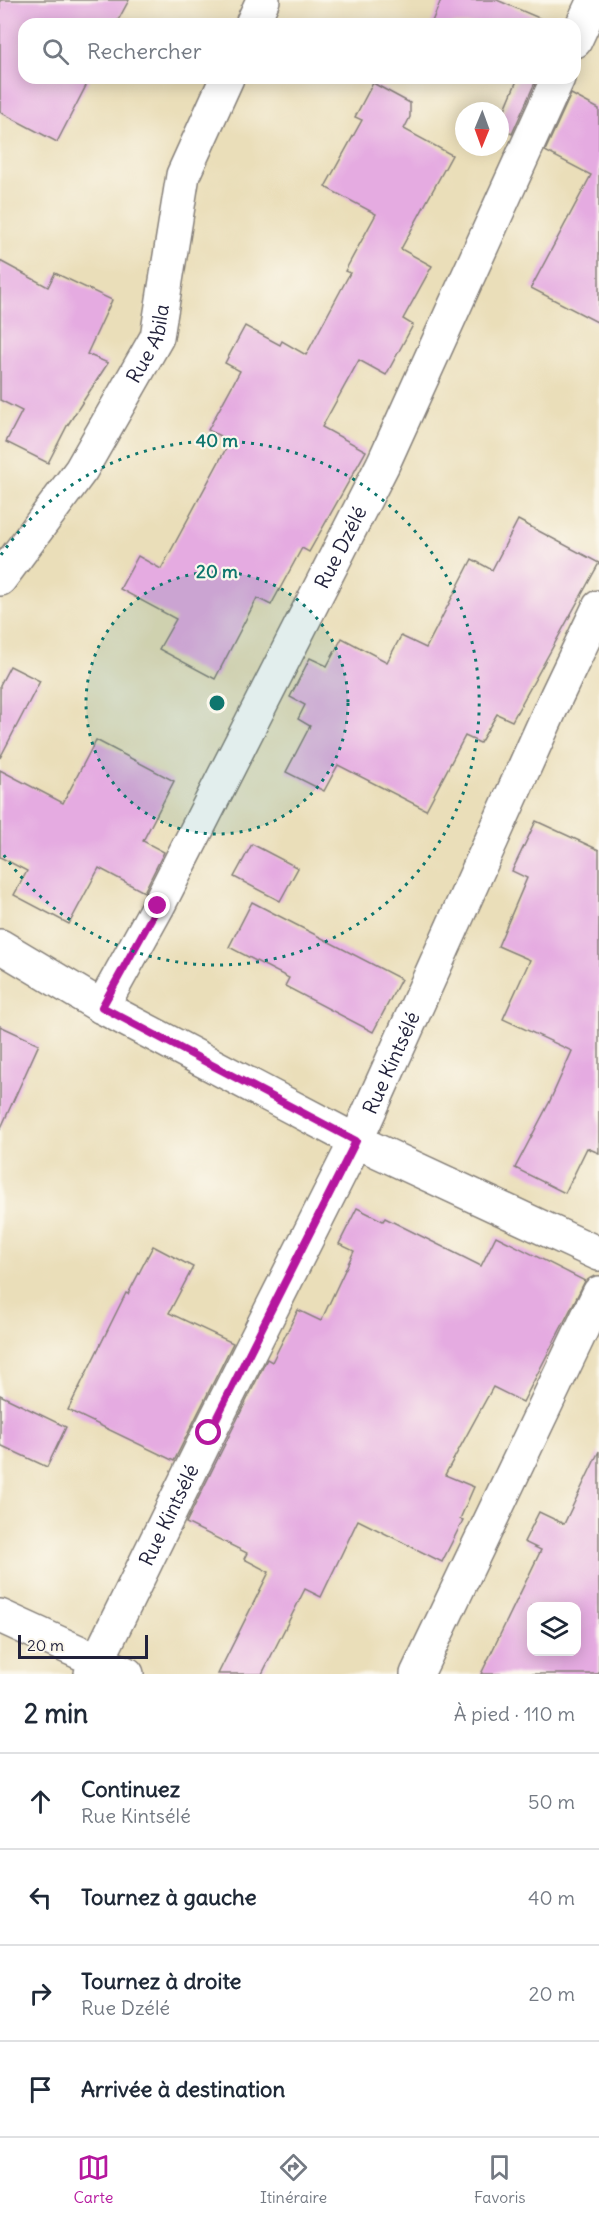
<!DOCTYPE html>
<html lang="fr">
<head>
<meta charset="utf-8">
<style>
  body { margin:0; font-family:Delius,sans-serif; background:#f2f2f3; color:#1f2937 }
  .controls { position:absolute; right:18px; bottom:18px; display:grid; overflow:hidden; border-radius:12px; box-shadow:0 3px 15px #0003 }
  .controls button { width:54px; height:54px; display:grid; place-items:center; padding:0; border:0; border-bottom:2px solid #e0e1e3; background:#fff; color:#1f2937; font:30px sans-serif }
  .compass { position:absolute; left:455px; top:102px; width:54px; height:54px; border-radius:50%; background:#fff; box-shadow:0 3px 15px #0003; rotate:181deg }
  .scale { position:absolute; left:18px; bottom:15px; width:130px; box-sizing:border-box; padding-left:6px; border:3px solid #22223b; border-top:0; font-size:16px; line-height:21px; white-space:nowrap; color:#22223b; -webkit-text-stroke:4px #fbf7ec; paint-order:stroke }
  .stop { position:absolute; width:18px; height:18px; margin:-14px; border:4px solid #b5179e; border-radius:50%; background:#fff }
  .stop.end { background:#b5179e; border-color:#fff; box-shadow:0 2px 6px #0008 }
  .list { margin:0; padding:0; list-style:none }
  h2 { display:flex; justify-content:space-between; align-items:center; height:78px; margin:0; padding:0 24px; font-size:26px }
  h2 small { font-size:20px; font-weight:400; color:#747a83 }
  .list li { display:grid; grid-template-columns:39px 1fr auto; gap:18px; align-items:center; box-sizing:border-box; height:96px; padding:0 24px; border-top:2px solid #e0e1e3 }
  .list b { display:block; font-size:22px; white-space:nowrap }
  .list p { margin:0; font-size:20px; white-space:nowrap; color:#747a83 }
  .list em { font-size:20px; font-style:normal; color:#747a83 }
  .icon { flex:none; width:33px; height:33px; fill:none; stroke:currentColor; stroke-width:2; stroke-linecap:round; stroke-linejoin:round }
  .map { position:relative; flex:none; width:599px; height:1674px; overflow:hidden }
  .search { position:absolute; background:#fff; box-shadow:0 3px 15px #0003; left:18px; right:18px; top:18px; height:66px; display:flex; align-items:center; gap:15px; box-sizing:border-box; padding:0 21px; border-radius:18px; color:#747a83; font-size:22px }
  .sheet { height:462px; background:#fff }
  nav { display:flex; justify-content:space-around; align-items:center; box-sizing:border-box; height:84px; border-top:2px solid #e0e1e3; background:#fff; font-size:16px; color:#747a83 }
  nav a { display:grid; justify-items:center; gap:3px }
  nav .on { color:#b5179e }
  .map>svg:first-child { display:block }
  .building { fill:#e5abe1; fill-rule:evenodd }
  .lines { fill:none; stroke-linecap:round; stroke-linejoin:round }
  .minor-casing { stroke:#86807a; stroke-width:36 }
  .minor { stroke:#fff; stroke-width:33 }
  .route { stroke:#b5179e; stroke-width:8 }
  .ring { fill:none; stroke:#0f766e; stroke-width:3; stroke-dasharray:3 6 }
  .labels { text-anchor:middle; stroke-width:4.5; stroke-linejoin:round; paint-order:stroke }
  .street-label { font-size:20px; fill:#22223b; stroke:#fbf7ec }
  .centre { fill:#0f766e; stroke:#fbf7ec; stroke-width:3 }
  .ring-label { font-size:18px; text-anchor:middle; font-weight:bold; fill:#0f766e; stroke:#fbf7ec; stroke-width:4.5; stroke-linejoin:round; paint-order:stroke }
</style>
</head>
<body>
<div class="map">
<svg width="599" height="1674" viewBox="0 0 599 1674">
  <rect width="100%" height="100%" fill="#fbf7ec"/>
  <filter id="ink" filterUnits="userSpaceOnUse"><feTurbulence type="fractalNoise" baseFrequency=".0167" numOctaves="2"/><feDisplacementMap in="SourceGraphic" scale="12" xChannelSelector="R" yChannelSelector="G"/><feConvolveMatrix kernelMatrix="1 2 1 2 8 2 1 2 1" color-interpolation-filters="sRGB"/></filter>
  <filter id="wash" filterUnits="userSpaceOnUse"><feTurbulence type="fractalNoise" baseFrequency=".008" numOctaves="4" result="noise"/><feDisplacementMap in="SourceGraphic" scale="24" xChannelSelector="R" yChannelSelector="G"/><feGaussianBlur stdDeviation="1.35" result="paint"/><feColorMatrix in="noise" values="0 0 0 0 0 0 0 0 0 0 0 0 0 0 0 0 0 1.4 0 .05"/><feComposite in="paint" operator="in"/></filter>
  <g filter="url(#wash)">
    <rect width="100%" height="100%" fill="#eadeb9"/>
    <g id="blocks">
      <g class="building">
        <polygon points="0,0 129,0 116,24 24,24 24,78 90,78 57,142 0,112"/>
        <polygon points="441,0 497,0 553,24 431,24"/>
        <polygon points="518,78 537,78 512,134 500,128 500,121"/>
        <polygon points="373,83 410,103 410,117 404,129 452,155 401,249 432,266 403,319 413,325 386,375 359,360 322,427 366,451 309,552 302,548 271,605 257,598 215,679 159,649 176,619 120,589 138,556 161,569 230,441 208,430 240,371 225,363 245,326 280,345 282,341 306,355 350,273 345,271 376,214 325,187 362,120 355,117"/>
        <polygon points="571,94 599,109 599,323 531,288 591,175 545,151"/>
        <polygon points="0,261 48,287 55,273 112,300 87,354 108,363 67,426 48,463 6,442 22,411 0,400"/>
        <polygon points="518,520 599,563 512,721 497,714 480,743 465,736 426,810 338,765 324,791 286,772 310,726 298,719 305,705 290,697 310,658 327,666 342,638 387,662 401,636 426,648 472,559 492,570"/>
        <polygon points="10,666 40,681 0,758 0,685"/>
        <polygon points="96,740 174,781 143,841 164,852 144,892 99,868 69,924 14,895 27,871 0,857 0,770 63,803"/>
        <polygon points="536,821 599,850 599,1153 587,1148 565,1193 515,1168 549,1103 572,1051 503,1019 530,960 498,946 527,878 512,871"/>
        <polygon points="252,844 298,868 280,901 234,877"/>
        <polygon points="252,902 401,979 373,1032 285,986 289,978 229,947"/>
        <polygon points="0,1026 39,1044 0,1130"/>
        <polygon points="357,1208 383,1221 385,1218 481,1266 496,1236 585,1281 523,1402 493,1387 445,1475 474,1487 460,1519 463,1520 442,1562 358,1520 321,1597 305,1589 262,1674 218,1674 269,1572 244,1559 247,1553 186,1523 267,1359 272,1362 298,1310 321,1321 354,1251 339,1244"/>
        <polygon points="153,1246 193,1267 169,1313 233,1343 174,1461 68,1410 126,1293 128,1294"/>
        <polygon points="0,1395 66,1427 47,1467 0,1445"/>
        <path d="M599 1451V1674H481L541 1550 524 1542 539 1512 564 1524ZM531 1606H576V1652H531Z"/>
      </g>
    </g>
  </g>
  <g filter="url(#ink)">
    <use href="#blocks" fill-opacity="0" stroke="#86807a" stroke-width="1.5"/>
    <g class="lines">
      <g class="minor-casing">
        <g id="minor">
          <polyline points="252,24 263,0"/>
          <polyline points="575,41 594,0"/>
          <path id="s1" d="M0 579 81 470 157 337 183 175 227 78"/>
          <polyline points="0,946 102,1007 356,1141 599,1254"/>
          <path id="s2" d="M102 1007 158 906 383 464 558 78"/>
          <polyline points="0,1616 127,1674"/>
          <path id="s3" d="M91 1674 209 1433 356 1141 557 695 599 607"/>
          <polyline points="417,1674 599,1293"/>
        </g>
      </g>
      <use href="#minor" class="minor"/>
    </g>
  </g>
  <g class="lines" filter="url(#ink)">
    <polyline class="route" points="158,906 102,1007 356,1141 209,1433"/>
  </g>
  <circle cx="217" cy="703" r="131" fill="#0f766e" fill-opacity=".12"/>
  <g class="ring">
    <circle cx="217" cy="703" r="131"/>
    <path d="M1 555A262 262 0 1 1 1 851"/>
  </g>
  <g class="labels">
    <g class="street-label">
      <text dy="7" stroke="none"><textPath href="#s1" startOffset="280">Rue Abila</textPath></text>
      <text dy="7" stroke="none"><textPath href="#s2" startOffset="518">Rue Dzélé</textPath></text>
      <text dy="7" stroke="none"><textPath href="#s3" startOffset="681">Rue Kintsélé</textPath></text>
      <text dy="7" stroke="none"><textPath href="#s3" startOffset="177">Rue Kintsélé</textPath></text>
    </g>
  </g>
  <circle cx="217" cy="703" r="9" class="centre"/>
  <g class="ring-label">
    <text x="217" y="447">40 m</text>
    <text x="217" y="578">20 m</text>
  </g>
</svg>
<div class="controls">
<button><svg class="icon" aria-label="layers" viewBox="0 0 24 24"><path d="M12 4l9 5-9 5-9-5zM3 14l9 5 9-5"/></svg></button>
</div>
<svg class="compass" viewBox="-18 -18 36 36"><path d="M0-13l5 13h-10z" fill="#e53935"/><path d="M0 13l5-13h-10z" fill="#747a83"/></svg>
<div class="scale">20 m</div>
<div class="stop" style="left:209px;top:1433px"></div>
<div class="stop end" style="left:158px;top:906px"></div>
<div class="search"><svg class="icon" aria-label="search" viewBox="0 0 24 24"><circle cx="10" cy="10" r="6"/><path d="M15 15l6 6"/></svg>Rechercher</div>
</div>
<section class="sheet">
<h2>2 min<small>À pied · 110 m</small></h2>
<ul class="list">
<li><svg class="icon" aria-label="ahead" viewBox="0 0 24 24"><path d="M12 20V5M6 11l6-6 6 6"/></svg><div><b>Continuez</b><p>Rue Kintsélé</p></div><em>50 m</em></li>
<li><svg class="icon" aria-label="left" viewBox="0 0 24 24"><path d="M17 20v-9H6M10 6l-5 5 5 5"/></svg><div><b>Tournez à gauche</b></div><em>40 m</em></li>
<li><svg class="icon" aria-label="right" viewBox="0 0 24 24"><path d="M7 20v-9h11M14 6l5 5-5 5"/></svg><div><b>Tournez à droite</b><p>Rue Dzélé</p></div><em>20 m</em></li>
<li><svg class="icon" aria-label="arrive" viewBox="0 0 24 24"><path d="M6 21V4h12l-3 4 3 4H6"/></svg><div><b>Arrivée à destination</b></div></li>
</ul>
</section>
<nav>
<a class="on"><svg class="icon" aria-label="map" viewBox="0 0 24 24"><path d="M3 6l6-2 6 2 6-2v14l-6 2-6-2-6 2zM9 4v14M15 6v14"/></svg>Carte</a>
<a><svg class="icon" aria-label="directions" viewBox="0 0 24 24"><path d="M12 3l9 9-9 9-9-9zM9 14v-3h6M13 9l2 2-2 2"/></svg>Itinéraire</a>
<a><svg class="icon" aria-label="saved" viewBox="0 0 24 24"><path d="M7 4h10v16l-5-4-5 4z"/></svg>Favoris</a>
</nav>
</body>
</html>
